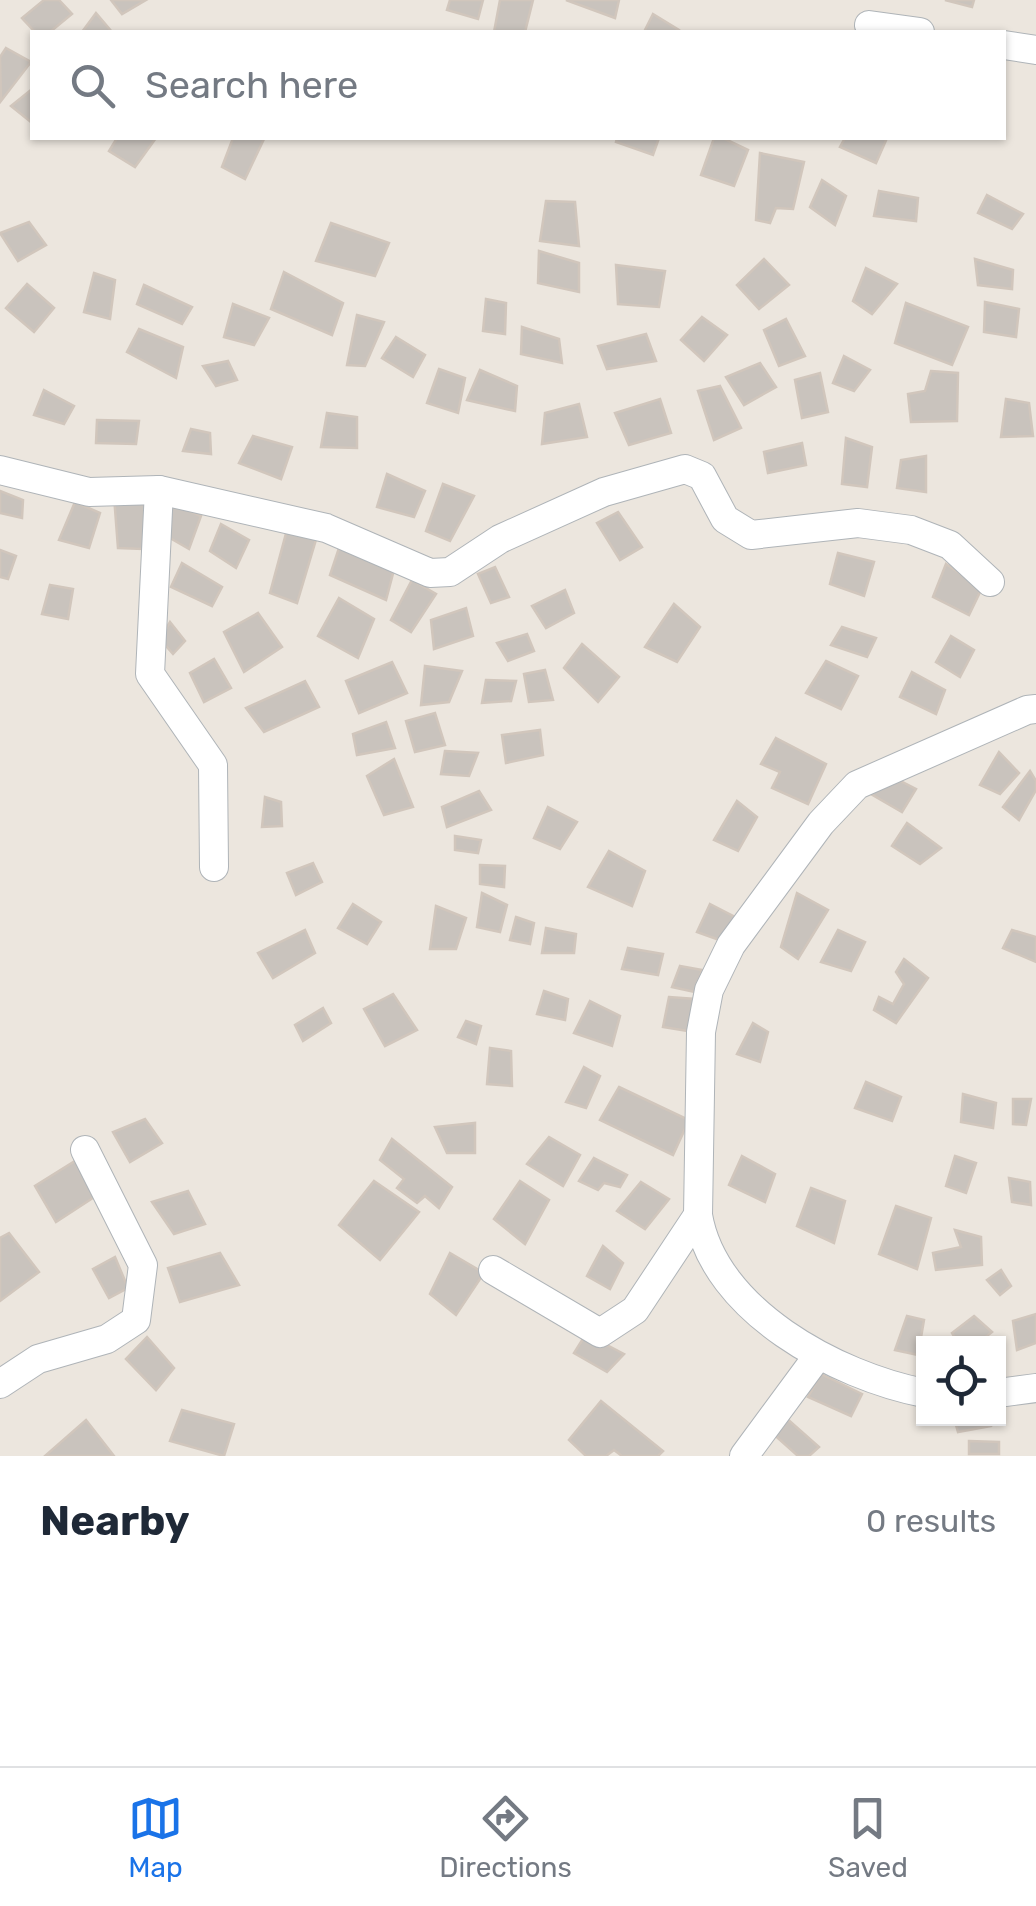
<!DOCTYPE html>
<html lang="en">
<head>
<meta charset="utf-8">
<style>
  body { margin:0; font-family:Rubik,sans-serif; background:#f6f6f7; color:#1f2937 }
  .controls { position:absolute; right:30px; bottom:30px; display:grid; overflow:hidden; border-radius:0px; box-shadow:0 2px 8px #0004 }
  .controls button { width:90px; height:90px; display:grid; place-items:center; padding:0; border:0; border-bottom:2px solid #e0e1e3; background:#fff; color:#1f2937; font:50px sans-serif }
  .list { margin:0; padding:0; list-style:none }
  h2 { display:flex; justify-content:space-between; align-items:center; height:130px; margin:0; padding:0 40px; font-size:42px }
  h2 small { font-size:32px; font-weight:400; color:#747a83 }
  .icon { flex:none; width:55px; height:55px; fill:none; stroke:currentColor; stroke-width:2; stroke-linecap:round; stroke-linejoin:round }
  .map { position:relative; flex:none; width:1036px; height:1456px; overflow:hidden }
  .search { position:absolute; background:#fff; box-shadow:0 2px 8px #0004; left:30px; right:30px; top:30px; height:110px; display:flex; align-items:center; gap:25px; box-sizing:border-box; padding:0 35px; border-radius:0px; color:#747a83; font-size:38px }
  .sheet { height:310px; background:#fff }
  nav { display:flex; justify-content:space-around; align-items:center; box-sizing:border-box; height:140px; border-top:2px solid #e0e1e3; background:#fff; font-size:28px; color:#747a83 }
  nav a { display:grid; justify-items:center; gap:5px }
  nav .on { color:#1a73e8 }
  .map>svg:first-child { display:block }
  .building { fill:#c9c3bd; stroke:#d1c6bc; stroke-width:2.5 }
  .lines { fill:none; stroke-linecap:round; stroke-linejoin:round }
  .minor-casing { stroke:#afb4b8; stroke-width:30 }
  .minor { stroke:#fff; stroke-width:28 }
</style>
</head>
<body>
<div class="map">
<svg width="1036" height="1456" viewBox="0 0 1036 1456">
  <rect width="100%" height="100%" fill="#ece6de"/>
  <g class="building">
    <polygon points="44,0 59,0 72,14 50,32 35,32 22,18"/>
    <polygon points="111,0 146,0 122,14"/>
    <polygon points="450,0 483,0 478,19 447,10"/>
    <polygon points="500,0 533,0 525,32 494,32"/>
    <polygon points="566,0 619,0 615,18"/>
    <polygon points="945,0 974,0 972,7"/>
    <polygon points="96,13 112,32 82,32"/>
    <polygon points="653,14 679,30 678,32 644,32"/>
    <polygon points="6,48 31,62 1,101 0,57"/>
    <polygon points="32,89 32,121 31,122 11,106"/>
    <polygon points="117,138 156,138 135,167 109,151"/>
    <polygon points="233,138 264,139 245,179 222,167"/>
    <polygon points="617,138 659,138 653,155 616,142"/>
    <polygon points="714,138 723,138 748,150 734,186 701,175"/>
    <polygon points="845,138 887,138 876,163 840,147"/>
    <polygon points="760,153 804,162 793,209 776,208 770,223 756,220"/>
    <polygon points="822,180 846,196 835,225 810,207"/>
    <polygon points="879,191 918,198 916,221 874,216"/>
    <polygon points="987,195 1023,214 1012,229 978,213"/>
    <polygon points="546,201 575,202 579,246 540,241"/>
    <polygon points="29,222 46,245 18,261 0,233"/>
    <polygon points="331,223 389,243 375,276 316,261"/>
    <polygon points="539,251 579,263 579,292 538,283"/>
    <polygon points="764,259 789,285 759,309 737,285"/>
    <polygon points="975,259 1013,270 1012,289 978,285"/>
    <polygon points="616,265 665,271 659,307 618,304"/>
    <polygon points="866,268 897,284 872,314 853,301"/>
    <polygon points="284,272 343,303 332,335 271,309"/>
    <polygon points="94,273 115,280 110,319 84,312"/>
    <polygon points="27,284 54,308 34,332 6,308"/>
    <polygon points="144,285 192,307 182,324 137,304"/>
    <polygon points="486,299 506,303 505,334 483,331"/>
    <polygon points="985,302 1019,309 1016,337 984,332"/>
    <polygon points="906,303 968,327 952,365 895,343"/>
    <polygon points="233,304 269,318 254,345 224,337"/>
    <polygon points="357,315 384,322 365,366 347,365"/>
    <polygon points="702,317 727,335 704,361 681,340"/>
    <polygon points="786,319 805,356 779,366 764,330"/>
    <polygon points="522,327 559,339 562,363 521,354"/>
    <polygon points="139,329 183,347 176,378 127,352"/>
    <polygon points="646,334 656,361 607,369 598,346"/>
    <polygon points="396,337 425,355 413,377 382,358"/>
    <polygon points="844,356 870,370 854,391 833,383"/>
    <polygon points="228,361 237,380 216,386 203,366"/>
    <polygon points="760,363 776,387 744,405 726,377"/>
    <polygon points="439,369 465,378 458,413 427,403"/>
    <polygon points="480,370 517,386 515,411 467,400"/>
    <polygon points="931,371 958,373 957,421 911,422 908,394 925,391"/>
    <polygon points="820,373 828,412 802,418 795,380"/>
    <polygon points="720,386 741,428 714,440 698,391"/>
    <polygon points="44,390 74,406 64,424 34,415"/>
    <polygon points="660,399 671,433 629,445 615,413"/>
    <polygon points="1006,399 1029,403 1033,436 1001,437"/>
    <polygon points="579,404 587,437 542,444 545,413"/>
    <polygon points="327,413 357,417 357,448 321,447"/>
    <polygon points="97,420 139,421 136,444 96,443"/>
    <polygon points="191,429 210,433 211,454 183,451"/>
    <polygon points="253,436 292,447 281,479 239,463"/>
    <polygon points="846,438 872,447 867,487 842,484"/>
    <polygon points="802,443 806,465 768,473 764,452"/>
    <polygon points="926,456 926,492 897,488 901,460"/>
    <polygon points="387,474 425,491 414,517 377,507"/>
    <polygon points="443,484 474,496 450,541 426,531"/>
    <polygon points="0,491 23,500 22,518 0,513"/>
    <polygon points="114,496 151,504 143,549 118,548"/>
    <polygon points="75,502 100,513 89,548 59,540"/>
    <polygon points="172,503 201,516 189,549 163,534"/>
    <polygon points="618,512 642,547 620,560 597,523"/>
    <polygon points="221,524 249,540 236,568 210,551"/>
    <polygon points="288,526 318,533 297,603 270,593"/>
    <polygon points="341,542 395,566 386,600 330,575"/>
    <polygon points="0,550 16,556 8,579 0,577"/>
    <polygon points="838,553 874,562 864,596 830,584"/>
    <polygon points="182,563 222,587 212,606 171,587"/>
    <polygon points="946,564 982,588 969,615 933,597"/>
    <polygon points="495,567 509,597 491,603 478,574"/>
    <polygon points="412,580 436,594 411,632 391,620"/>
    <polygon points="50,585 73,589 68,619 42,614"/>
    <polygon points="565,590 574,613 546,628 532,606"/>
    <polygon points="339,598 374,619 358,658 318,636"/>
    <polygon points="674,604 700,627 677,662 645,647"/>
    <polygon points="466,608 473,636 434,649 431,620"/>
    <polygon points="258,613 282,647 244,672 224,632"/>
    <polygon points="170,622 185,641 173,654 160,639"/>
    <polygon points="842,627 876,638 867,657 831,645"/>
    <polygon points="527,634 534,651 508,661 497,643"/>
    <polygon points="951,636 974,650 960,677 936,662"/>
    <polygon points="582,644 619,677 598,702 564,668"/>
    <polygon points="214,659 231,688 204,702 190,673"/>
    <polygon points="826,661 858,676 841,709 806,693"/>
    <polygon points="392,662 407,693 359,713 346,681"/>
    <polygon points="425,666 462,671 449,702 421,705"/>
    <polygon points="545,670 553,700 529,702 524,674"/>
    <polygon points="912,672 945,690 936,714 900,697"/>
    <polygon points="486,680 516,681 511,701 482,703"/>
    <polygon points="305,681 319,707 264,732 246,708"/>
    <polygon points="435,713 445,745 415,752 406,721"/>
    <polygon points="386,722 395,748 357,755 353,734"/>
    <polygon points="540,730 543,755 506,763 502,735"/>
    <polygon points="776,738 826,764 808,804 772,788 780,772 761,764"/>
    <polygon points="445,751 478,753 469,776 441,774"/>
    <polygon points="999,752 1019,773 1000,794 980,785"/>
    <polygon points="394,759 413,807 384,815 367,776"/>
    <polygon points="1030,771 1036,781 1036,790 1019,820 1003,807"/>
    <polygon points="885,773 916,789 902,812 871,794"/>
    <polygon points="479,791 491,810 447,827 442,807"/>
    <polygon points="265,797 281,802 282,826 262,827"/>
    <polygon points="737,801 757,817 738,851 714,840"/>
    <polygon points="548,807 577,822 560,849 534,838"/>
    <polygon points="907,823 941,848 920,864 892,846"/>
    <polygon points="455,836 481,840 478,853 455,850"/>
    <polygon points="609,851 645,871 632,906 588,887"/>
    <polygon points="313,863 322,882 296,895 287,873"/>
    <polygon points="480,865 505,866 504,887 480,884"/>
    <polygon points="482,893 507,905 500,932 477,927"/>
    <polygon points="797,893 828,910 798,959 781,947"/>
    <polygon points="353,904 381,922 367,944 338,928"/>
    <polygon points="710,904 737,918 722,941 697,932"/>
    <polygon points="436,906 466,918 456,949 430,949"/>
    <polygon points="516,917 534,923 530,944 510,940"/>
    <polygon points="546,928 576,934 574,953 542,953"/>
    <polygon points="305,930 315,953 273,978 258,953"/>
    <polygon points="838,930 865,942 851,971 821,962"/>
    <polygon points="1012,930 1036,937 1036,962 1003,948"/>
    <polygon points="628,948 663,954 658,975 622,969"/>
    <polygon points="904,959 928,978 896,1023 874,1010 879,997 893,1004 904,984 896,972"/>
    <polygon points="680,966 702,970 695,992 672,987"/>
    <polygon points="544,991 568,999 565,1020 537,1014"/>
    <polygon points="393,994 417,1030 385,1046 364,1009"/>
    <polygon points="669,997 695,999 688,1031 663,1027"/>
    <polygon points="590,1001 620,1016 612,1046 574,1033"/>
    <polygon points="323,1008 331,1023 303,1041 295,1025"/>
    <polygon points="466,1021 481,1026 476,1044 458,1037"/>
    <polygon points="753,1023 768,1032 760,1062 737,1054"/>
    <polygon points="490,1048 511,1051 512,1086 487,1084"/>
    <polygon points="584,1067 600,1076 586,1108 566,1102"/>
    <polygon points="866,1082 901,1097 892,1121 855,1108"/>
    <polygon points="619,1087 689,1120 673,1155 600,1120"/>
    <polygon points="963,1094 996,1103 993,1128 961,1122"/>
    <polygon points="1013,1099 1031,1099 1026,1125 1013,1124"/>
    <polygon points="145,1119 162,1143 130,1162 113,1132"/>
    <polygon points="475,1123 475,1153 447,1153 435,1127"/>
    <polygon points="549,1137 580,1155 563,1186 527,1164"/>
    <polygon points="392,1139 452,1187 439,1208 425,1196 417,1203 397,1188 404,1179 380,1160"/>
    <polygon points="742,1156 775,1174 765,1202 729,1185"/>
    <polygon points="955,1156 976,1163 966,1193 946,1186"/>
    <polygon points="594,1158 627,1175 620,1187 604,1183 598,1190 579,1181"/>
    <polygon points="75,1161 99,1194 56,1222 35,1186"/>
    <polygon points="1009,1178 1030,1182 1031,1205 1012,1202"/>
    <polygon points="374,1181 419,1212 380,1260 339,1225"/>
    <polygon points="520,1181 549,1200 525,1244 494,1219"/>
    <polygon points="641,1182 669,1199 645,1229 617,1211"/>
    <polygon points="811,1188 845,1201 834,1243 797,1226"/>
    <polygon points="188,1191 205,1224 174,1234 152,1202"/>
    <polygon points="896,1206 931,1218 917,1269 879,1254"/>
    <polygon points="955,1230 981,1237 982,1265 936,1270 933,1253 961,1247"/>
    <polygon points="9,1233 39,1272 0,1301 0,1238"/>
    <polygon points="603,1246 623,1263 610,1289 587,1276"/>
    <polygon points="220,1253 239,1285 180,1302 168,1268"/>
    <polygon points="450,1253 484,1273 456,1315 430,1294"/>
    <polygon points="115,1257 128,1288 109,1298 93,1269"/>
    <polygon points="1001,1270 1011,1286 1000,1295 987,1280"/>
    <polygon points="1036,1314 1036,1343 1017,1350 1013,1321"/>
    <polygon points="907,1316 924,1320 918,1355 895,1350"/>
    <polygon points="974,1316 992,1332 977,1344 959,1344 952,1333"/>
    <polygon points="586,1334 624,1354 607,1372 574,1353"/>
    <polygon points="147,1337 174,1368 156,1390 126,1359"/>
    <polygon points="821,1374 862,1394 851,1416 808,1397"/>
    <polygon points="601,1401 663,1451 658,1456 622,1456 614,1450 606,1456 586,1456 569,1440"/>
    <polygon points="182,1410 234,1424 224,1456 170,1441"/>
    <polygon points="785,1417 819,1447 809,1456 798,1456 771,1432"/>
    <polygon points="954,1418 990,1418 991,1426 958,1432"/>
    <polygon points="86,1420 114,1456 45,1456"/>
    <polygon points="969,1441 999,1442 999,1454 969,1454"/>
  </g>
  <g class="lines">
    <g class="minor-casing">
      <g id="minor">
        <polyline points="869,25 920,32"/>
        <polyline points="1004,45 1036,50"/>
        <polyline points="0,470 89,492 159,490 326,528 430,573 450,572 500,539 604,492 685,469 702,476 725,519 751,535 858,523 911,530 950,545 990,582"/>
        <polyline points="159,490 150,674 213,765 214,867"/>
        <polyline points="493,1270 600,1333 635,1310 698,1215"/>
        <polyline points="0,1384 38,1359 107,1339 136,1320 143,1265 85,1150"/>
        <path d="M924 1393C837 1376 714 1311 698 1215L701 1032 709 990 731 945 821 823 857 785 1027 710 1036 709"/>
        <polyline points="998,1393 1036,1388"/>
        <polyline points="744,1456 817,1357"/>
      </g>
    </g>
    <use href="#minor" class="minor"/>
  </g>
</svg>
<div class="controls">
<button><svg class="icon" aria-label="locate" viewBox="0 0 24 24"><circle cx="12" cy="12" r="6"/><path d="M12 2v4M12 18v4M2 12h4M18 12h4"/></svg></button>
</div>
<div class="search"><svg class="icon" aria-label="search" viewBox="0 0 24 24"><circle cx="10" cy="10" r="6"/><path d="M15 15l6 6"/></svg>Search here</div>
</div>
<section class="sheet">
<h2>Nearby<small>0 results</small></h2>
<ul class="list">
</ul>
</section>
<nav>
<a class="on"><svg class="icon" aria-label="map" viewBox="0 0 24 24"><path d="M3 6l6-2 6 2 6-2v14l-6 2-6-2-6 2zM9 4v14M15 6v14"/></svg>Map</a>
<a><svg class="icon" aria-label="directions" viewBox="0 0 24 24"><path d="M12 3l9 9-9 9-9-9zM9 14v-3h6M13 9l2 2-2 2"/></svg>Directions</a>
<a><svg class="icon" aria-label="saved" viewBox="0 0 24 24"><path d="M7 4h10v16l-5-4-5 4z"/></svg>Saved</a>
</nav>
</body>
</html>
